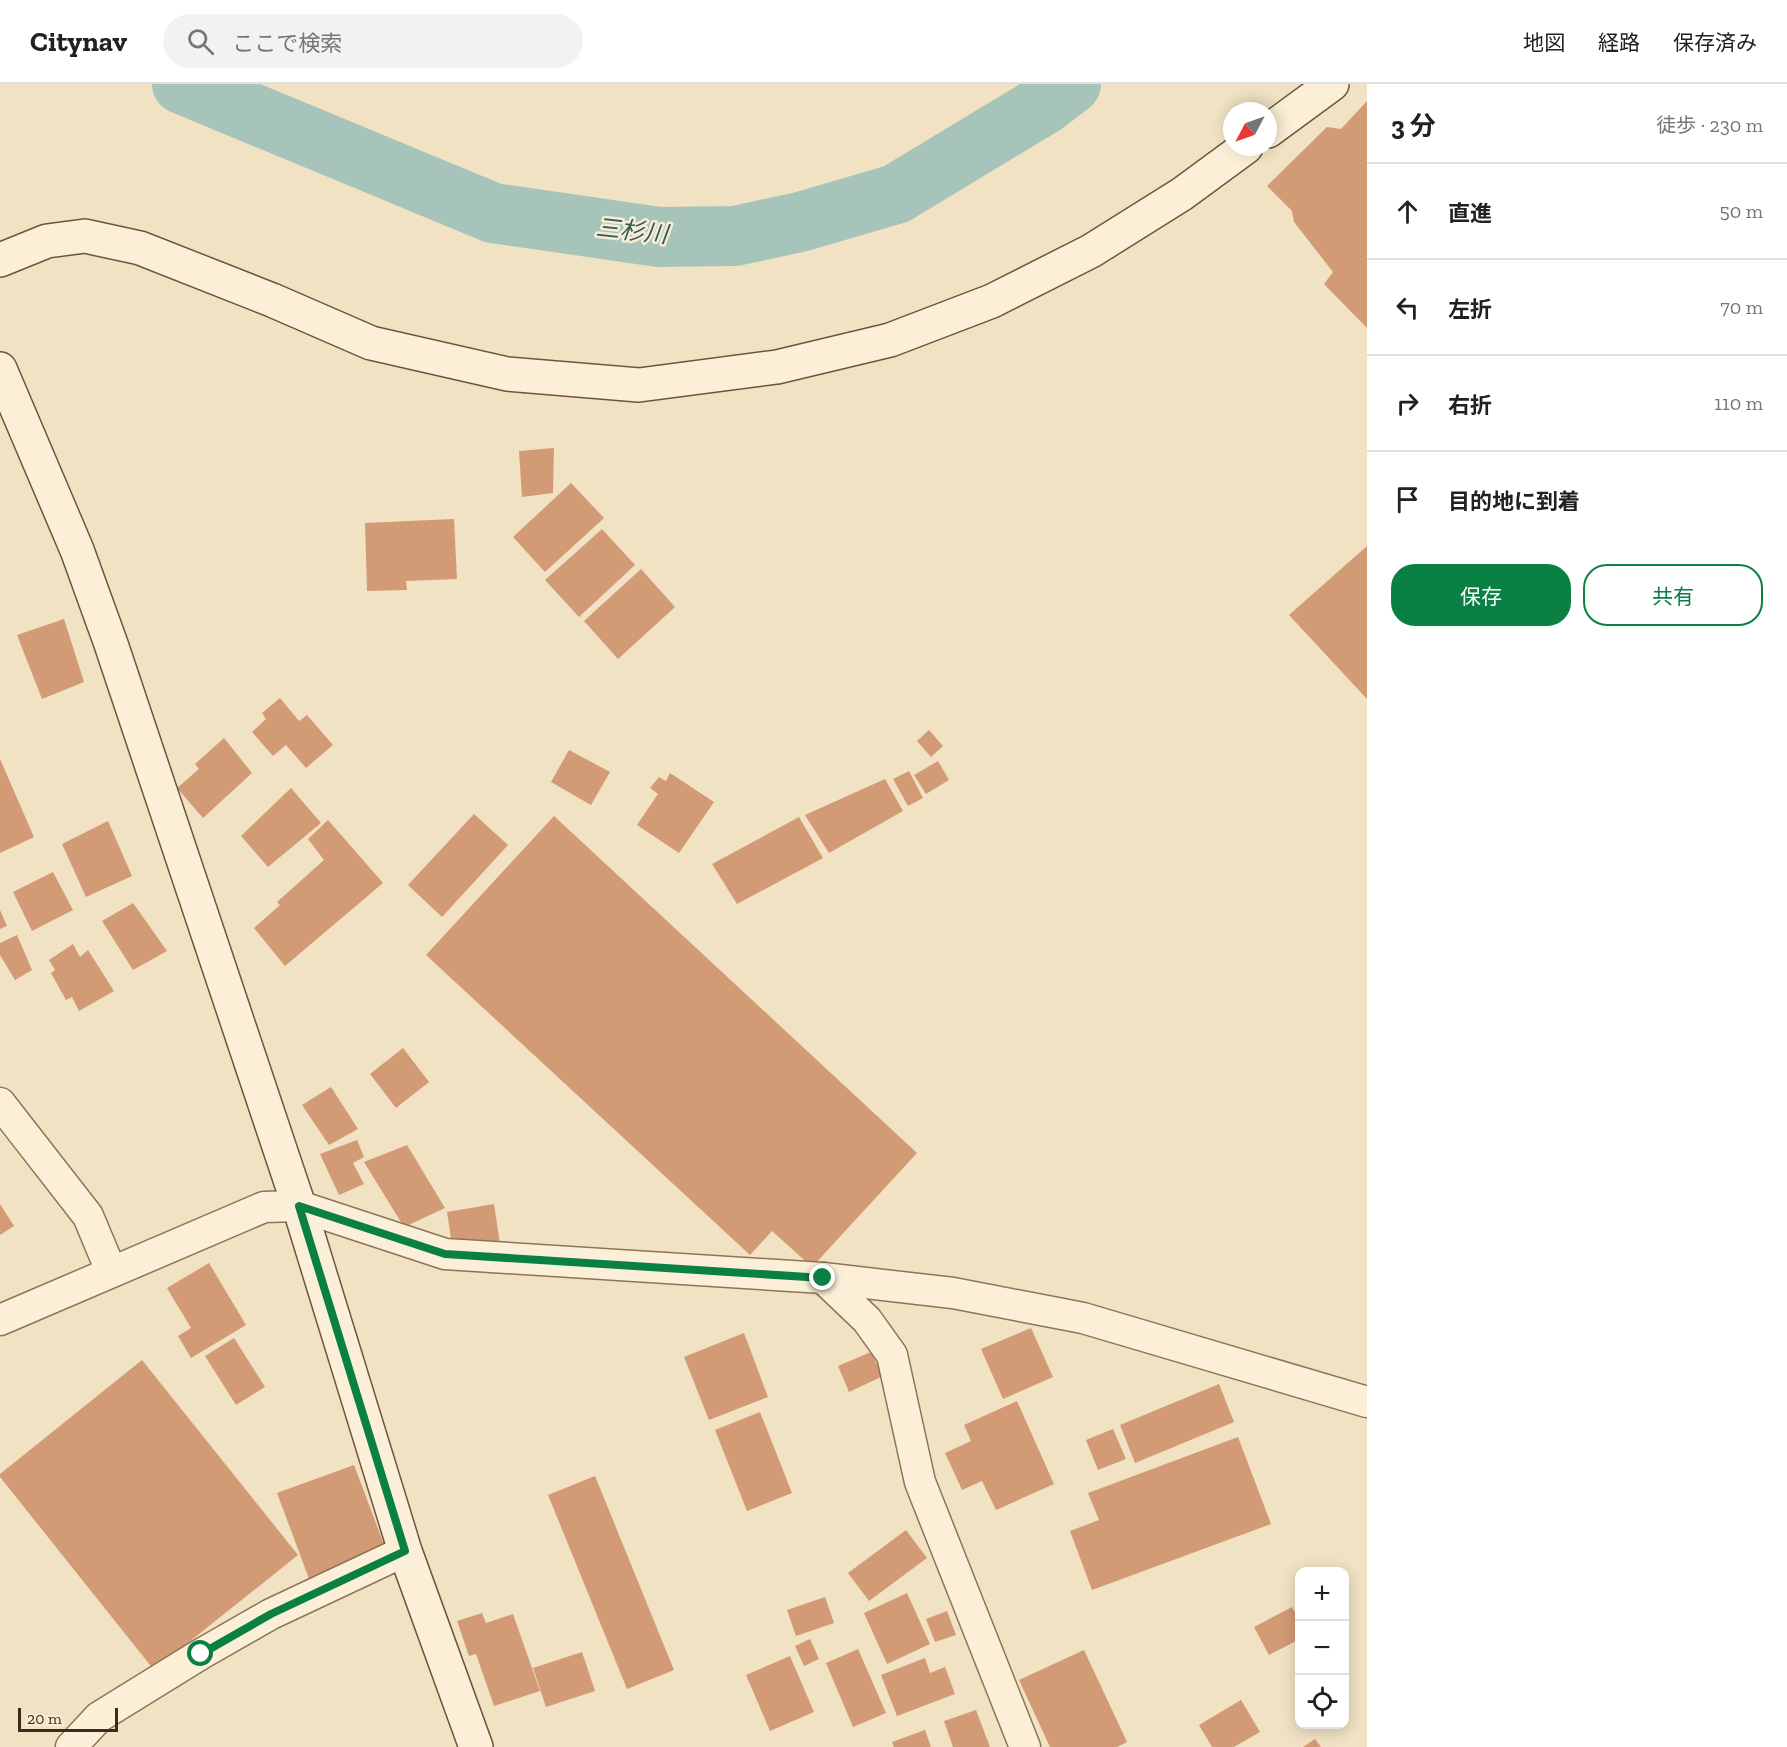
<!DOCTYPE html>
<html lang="ja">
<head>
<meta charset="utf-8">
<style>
  body { margin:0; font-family:"Zilla Slab","Noto Sans JP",serif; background:#f2f2f2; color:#202124 }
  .controls { position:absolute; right:18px; bottom:18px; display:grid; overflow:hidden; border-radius:12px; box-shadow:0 3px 15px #0003 }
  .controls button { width:54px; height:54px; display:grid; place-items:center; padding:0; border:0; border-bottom:2px solid #e0e0e0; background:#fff; color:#202124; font:30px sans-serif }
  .compass { position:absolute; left:1223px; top:18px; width:54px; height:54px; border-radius:50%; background:#fff; box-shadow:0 3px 15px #0003; rotate:229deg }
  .scale { position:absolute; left:18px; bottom:15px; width:100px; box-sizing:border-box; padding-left:6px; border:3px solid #3c2b1d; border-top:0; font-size:16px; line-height:21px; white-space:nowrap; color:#3c2b1d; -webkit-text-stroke:4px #f8edd4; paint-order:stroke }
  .stop { position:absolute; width:18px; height:18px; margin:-14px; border:4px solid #0b8043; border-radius:50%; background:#fff }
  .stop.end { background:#0b8043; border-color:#fff; box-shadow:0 2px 6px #0008 }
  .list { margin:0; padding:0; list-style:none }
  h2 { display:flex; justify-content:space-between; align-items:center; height:78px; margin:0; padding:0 24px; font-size:26px }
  h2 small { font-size:20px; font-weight:400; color:#757577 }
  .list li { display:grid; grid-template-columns:39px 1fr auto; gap:18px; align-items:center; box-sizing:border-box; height:96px; padding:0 24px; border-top:2px solid #e0e0e0 }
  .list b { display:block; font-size:22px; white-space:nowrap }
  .list em { font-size:20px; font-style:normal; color:#757577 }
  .actions { display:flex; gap:12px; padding:18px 24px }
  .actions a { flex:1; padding:14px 0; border:2px solid #0b8043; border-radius:24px; text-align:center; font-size:21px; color:#0b8043 }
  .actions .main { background:#0b8043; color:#fff }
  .icon { flex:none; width:33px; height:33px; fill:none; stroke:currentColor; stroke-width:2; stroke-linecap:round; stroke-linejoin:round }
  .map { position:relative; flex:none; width:1367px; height:1663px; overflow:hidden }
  header { display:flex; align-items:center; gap:36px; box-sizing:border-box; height:84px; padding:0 30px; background:#fff; border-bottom:2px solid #e0e0e0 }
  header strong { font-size:28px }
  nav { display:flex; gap:33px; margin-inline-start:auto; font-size:21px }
  .search { width:420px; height:54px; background:#f2f2f2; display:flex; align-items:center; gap:15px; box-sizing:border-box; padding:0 21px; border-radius:33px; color:#757577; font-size:22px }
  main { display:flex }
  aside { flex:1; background:#fff }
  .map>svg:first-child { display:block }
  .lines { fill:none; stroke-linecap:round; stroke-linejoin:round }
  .river { stroke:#a6c4ba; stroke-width:60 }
  .building { fill:#d39a76 }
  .street-casing { stroke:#8e7358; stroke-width:33 }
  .secondary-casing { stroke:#6f543b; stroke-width:36 }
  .street { stroke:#fbf0d7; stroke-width:30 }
  .secondary { stroke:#fbf0d7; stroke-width:33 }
  .route { stroke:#0b8043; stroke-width:8 }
  .labels { text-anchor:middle; stroke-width:5; stroke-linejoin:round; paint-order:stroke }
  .water-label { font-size:24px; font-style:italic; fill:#2c5d59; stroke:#f8edd4 }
</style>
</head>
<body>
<header>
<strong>Citynav</strong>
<div class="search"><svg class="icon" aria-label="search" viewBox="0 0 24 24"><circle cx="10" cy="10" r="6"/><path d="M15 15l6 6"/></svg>ここで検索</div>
<nav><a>地図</a><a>経路</a><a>保存済み</a></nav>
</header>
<main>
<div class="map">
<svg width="1367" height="1663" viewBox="0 0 1367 1663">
  <rect width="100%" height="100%" fill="#f1e2c3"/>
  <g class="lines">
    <polyline class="river" points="182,0 493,129 659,153 735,152 800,138 896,110 1045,20 1071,0"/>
  </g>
  <g class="building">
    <polygon points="1367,17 1367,244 1324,200 1333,188 1294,138 1292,127 1267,102 1327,43 1341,45"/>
    <polygon points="554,364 553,409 522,413 519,367"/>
    <polygon points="571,399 604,434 545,488 513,453"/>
    <polygon points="454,435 457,495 406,497 407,506 367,507 365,439"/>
    <polygon points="602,445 635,481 579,533 545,496"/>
    <polygon points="1367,462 1367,615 1289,531"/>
    <polygon points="641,485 675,523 618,575 584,537"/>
    <polygon points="64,535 84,598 42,615 17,551"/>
    <polygon points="280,614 299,637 307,631 333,661 306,684 286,661 273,672 252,648 266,635 262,629"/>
    <polygon points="929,646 943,662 931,673 917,657"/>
    <polygon points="224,654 252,689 203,734 177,704 199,685 195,680"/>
    <polygon points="569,666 610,688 591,721 551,698"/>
    <polygon points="0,675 34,753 0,769"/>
    <polygon points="938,677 949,696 926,710 914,691"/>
    <polygon points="909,687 923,714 908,722 893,695"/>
    <polygon points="670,689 714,718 679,769 637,741 658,710 650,704 659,693 666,697"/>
    <polygon points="885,695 903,727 829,769 805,731"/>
    <polygon points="291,704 321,739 268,783 241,752"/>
    <polygon points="474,730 508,761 442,833 408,801"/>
    <polygon points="554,732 917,1069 812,1183 772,1147 750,1171 426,871"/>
    <polygon points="799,733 823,774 737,820 712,780"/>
    <polygon points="328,736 383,799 285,882 254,844 280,821 277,818 324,776 308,755"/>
    <polygon points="108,737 132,792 86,813 62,760"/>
    <polygon points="53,788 73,826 32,847 13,808"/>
    <polygon points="133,819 167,867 133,886 102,837"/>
    <polygon points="0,826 7,842 0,845"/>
    <polygon points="17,851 32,886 15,896 0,871 0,859"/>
    <polygon points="73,860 80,873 88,866 114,907 79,927 72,913 66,916 51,889 55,886 49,876"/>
    <polygon points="403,964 429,998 396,1024 370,990"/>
    <polygon points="331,1003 358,1045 329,1061 302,1021"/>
    <polygon points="357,1056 364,1073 353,1079 364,1100 339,1111 320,1070"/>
    <polygon points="407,1061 445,1124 404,1143 364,1078"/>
    <polygon points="0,1120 14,1142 0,1151"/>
    <polygon points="494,1120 500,1160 453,1168 447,1128"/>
    <polygon points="209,1179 246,1241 191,1274 178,1252 191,1244 167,1204"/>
    <polygon points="1031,1244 1053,1293 1003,1315 981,1265"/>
    <polygon points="744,1249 768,1313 709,1336 684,1273"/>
    <polygon points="234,1254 265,1303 236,1321 205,1272"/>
    <polygon points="871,1268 883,1292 849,1308 838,1282"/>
    <polygon points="142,1276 298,1471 154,1586 0,1393 0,1390"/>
    <polygon points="1219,1300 1234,1338 1135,1379 1120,1341"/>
    <polygon points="1017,1317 1054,1400 996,1426 982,1397 962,1406 945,1369 971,1357 964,1341"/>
    <polygon points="760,1328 792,1409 747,1427 715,1346"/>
    <polygon points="1113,1345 1126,1375 1098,1386 1086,1356"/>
    <polygon points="1238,1353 1271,1440 1092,1506 1070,1447 1099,1436 1088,1409"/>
    <polygon points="354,1381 388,1471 311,1500 277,1409"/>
    <polygon points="595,1392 674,1586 627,1605 548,1411"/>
    <polygon points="906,1446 927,1474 869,1517 848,1489"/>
    <polygon points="907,1509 930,1560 887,1580 864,1529"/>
    <polygon points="825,1513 834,1539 796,1552 787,1526"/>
    <polygon points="1292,1523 1300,1537 1300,1555 1269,1571 1254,1543"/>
    <polygon points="947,1527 956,1551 935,1558 926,1535"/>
    <polygon points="482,1529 486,1539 513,1530 540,1607 494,1622 476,1570 469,1572 457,1537"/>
    <polygon points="810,1555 819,1575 804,1582 795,1562"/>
    <polygon points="858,1565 886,1629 853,1643 826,1579"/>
    <polygon points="1084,1566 1127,1658 1117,1663 1050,1663 1019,1596"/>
    <polygon points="582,1568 595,1607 546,1623 533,1584"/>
    <polygon points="790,1572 814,1628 770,1647 746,1591"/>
    <polygon points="925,1574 930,1589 945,1583 955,1610 897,1632 881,1591"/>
    <polygon points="1241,1616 1260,1648 1234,1663 1212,1663 1199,1641"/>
    <polygon points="976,1626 990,1663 953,1663 944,1637"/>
    <polygon points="925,1646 931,1663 894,1663 892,1658"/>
    <polygon points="1315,1655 1321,1663 1303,1663"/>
  </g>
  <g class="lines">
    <g class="street-casing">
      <g id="street">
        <polyline points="0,1019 88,1132 111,1187"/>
        <polyline points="823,1194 867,1236 892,1271 920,1398 1025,1663"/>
        <polyline points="0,1236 264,1123 299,1122 445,1170 823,1194 953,1209 1083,1234 1367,1318"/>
        <polyline points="71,1663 99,1633 201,1570 271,1530 405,1467"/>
      </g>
    </g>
    <g class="secondary-casing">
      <g id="secondary">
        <polyline points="1268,47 1332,0"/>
        <polyline points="0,176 47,157 85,152 140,164 272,216 371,259 507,290 639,301 777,283 890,256 992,217 1091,167 1182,110 1246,63"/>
        <polyline points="0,285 77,466 111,560 299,1122 405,1467 476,1663"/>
      </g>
    </g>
    <use href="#street" class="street"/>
    <use href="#secondary" class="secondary"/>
  </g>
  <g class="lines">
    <polyline class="route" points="201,1570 271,1530 405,1467 299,1122 445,1170 823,1194"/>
  </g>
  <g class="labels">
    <g class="water-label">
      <text transform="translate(632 147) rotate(6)" y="8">三杉川</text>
    </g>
  </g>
</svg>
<div class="controls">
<button>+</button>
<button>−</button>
<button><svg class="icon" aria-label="locate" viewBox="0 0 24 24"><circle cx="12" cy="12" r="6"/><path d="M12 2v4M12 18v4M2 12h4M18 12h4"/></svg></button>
</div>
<svg class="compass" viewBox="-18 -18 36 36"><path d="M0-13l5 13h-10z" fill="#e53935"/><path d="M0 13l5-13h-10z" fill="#757577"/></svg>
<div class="scale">20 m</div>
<div class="stop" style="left:201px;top:1570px"></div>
<div class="stop end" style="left:823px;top:1194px"></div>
</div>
<aside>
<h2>3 分<small>徒歩 · 230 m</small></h2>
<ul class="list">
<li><svg class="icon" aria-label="ahead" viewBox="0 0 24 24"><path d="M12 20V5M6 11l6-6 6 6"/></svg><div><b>直進</b></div><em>50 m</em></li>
<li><svg class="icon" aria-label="left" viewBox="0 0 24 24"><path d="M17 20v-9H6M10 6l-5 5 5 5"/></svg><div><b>左折</b></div><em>70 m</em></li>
<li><svg class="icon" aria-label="right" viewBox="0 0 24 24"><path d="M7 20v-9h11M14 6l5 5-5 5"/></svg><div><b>右折</b></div><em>110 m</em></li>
<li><svg class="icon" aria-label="arrive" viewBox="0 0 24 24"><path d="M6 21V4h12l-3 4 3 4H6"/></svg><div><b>目的地に到着</b></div></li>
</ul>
<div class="actions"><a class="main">保存</a><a>共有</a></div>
</aside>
</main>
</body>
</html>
